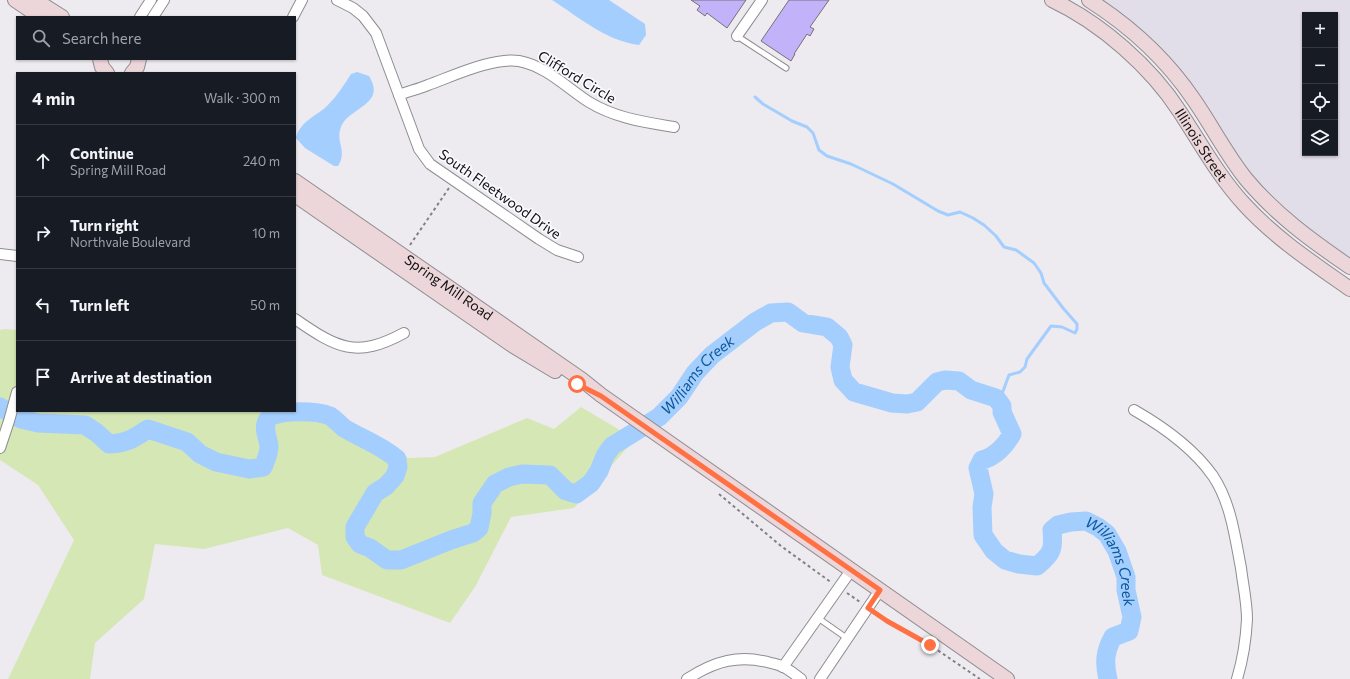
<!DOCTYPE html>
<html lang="en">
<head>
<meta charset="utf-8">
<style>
  body { margin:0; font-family:Commissioner,sans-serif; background:#20242c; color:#f1f3f6 }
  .controls { position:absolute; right:12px; top:12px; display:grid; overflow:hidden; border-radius:0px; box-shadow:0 1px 3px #0004 }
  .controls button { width:36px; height:36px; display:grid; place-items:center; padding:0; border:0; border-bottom:1px solid #363941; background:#171b24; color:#f1f3f6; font:20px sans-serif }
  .stop { position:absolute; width:12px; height:12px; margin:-9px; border:3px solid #ff7043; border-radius:50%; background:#fff }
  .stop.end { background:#ff7043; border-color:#fff; box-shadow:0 1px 4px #0008 }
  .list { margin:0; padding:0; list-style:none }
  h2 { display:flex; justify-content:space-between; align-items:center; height:52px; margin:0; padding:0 16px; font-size:17px }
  h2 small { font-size:13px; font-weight:400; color:#9ea1a6 }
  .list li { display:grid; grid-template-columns:26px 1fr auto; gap:12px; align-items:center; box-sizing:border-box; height:72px; padding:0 16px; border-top:1px solid #363941 }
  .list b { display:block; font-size:15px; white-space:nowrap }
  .list p { margin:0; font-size:13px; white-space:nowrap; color:#9ea1a6 }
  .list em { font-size:13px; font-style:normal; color:#9ea1a6 }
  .icon { flex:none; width:22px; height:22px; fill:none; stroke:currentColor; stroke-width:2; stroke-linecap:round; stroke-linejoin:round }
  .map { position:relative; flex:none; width:1350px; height:679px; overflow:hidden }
  .search { position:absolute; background:#171b24; box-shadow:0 1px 3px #0004; left:16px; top:16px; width:280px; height:44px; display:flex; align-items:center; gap:10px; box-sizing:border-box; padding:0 14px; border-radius:0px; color:#9ea1a6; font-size:15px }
  .panel { position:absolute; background:#171b24; box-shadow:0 1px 3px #0004; left:16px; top:72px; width:280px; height:340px; border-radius:0px }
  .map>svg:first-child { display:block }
  .built { fill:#e1dee9; fill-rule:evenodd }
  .green { fill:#d6e7b6 }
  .water { fill:#a4cefd }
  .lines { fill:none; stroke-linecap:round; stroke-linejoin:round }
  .stream { stroke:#a4cefd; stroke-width:3 }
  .river { stroke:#a4cefd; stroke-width:19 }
  .building { fill:#c2b2f9; stroke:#737276 }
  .lane-casing { stroke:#8e8d91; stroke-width:7 }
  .street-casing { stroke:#8e8d91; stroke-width:12 }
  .secondary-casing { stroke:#8e8d91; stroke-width:16 }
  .path { stroke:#828084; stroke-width:2; stroke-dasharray:3 3; stroke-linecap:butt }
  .lane { stroke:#fff; stroke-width:5 }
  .street { stroke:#fff; stroke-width:10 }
  .secondary { stroke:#ecd6d9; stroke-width:14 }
  .route { stroke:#ff7043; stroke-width:5 }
  .labels { text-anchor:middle; stroke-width:3.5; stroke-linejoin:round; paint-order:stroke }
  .street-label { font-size:14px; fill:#111012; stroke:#faf9fd }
  .water-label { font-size:15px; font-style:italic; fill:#0a589c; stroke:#faf9fd }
</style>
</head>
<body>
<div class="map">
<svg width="1350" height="679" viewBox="0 0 1350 679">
  <rect width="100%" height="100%" fill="#edebf0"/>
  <path class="built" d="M1102 0H1350V259L1328 244 1264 191 1232 150 1161 50ZM1305 15H1335V153H1305Z"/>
  <polygon class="green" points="5,329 17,330 17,411 295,411 295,403 333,411 408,458 435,457 527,418 554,429 581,407 635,439 574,508 511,517 475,587 450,623 322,575 318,545 288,528 204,549 155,544 144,599 95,643 90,679 8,679 74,540 38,485 0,460 0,330"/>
  <g class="water">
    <path d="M552 0H609L645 24 646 35 639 45C606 41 579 17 552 0Z"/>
    <path d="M357 72 369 76C387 105 349 107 341 127 335 142 348 151 338 166H334L305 148 296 138C300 121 317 116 328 105 337 96 344 85 351 74Z"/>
  </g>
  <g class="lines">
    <polyline class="stream" points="755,97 763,104 792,121 807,127 813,133 819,150 827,156 851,164 893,184 938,211 948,215 960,212 973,218 984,225 996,236 1004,247 1016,250 1034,263 1041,273 1044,283 1063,308 1077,324 1077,329 1075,333 1062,327 1051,326 1027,359 1025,367 1020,372 1009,375 999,402"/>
    <path class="river" id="s1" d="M0 407 21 419 38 423 85 425 97 433 109 444C127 443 133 439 148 429L187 442 200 454 216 462 249 469 263 467C266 460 269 454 269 446 268 437 262 428 268 419 275 409 318 411 330 416 335 419 339 424 344 428 362 439 381 445 397 459L398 467 395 476 386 486 375 493 355 527V537L360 544 370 548 387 560H401L451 540 473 533 479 528 482 513V503L495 484 509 477 522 474 550 475 566 491 576 494 591 483 599 471 605 456 612 446 659 417 679 397 695 373 712 355 755 322 771 313 788 312 803 323 827 327 839 337 843 345 840 367 843 380 854 392 892 403 907 404 917 402 937 382 945 380 959 381 971 390 996 398 1002 406V412L1012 434C1006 445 995 457 982 460L978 468 984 494 982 507 983 535 994 551 1005 560 1019 564 1037 566C1052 554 1054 549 1052 530L1058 525 1071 522 1086 521 1098 527 1107 534 1117 551 1126 577V590L1132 617 1129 631 1113 637C1105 651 1104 663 1108 679"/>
  </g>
  <g class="building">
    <polygon points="691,0 746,0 727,28 707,13 705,16 697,10 700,6"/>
    <polygon points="789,0 829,0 810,27 814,29 810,36 807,34 794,54 795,54 791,61 761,41"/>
  </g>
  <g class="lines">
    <g class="lane-casing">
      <g id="lane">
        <polyline points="737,36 786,68"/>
        <polyline points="818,618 848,639"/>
      </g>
    </g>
    <g class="street-casing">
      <g id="street">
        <polyline points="337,0 353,8 363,16 376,33 419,149 430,164 539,239 557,250 578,257"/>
        <polyline points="140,17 151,0"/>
        <polyline points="153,17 164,0"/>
        <polyline points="293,17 302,0"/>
        <polyline points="737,36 762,0"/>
        <path d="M399 95C409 91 419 89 428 85 453 76 493 57 519 61 546 66 567 88 589 102 615 118 644 122 674 127"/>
        <polyline points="0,254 17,256"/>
        <path d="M295 319C337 348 356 359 404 333"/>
        <path d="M1134 410C1162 426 1194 449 1213 476 1231 503 1235 537 1241 568 1243 585 1247 602 1247 619 1246 640 1243 659 1237 679"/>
        <polyline points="0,448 9,421 17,392"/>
        <polyline points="783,667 852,569"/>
        <path d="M687 679C715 661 739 654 771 663 775 664 780 665 783 667 789 669 795 675 801 679"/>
        <polyline points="820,679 880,590"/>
      </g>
    </g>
    <g class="secondary-casing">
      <g id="secondary">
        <polyline points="15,0 40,17"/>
        <polyline points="35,0 62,17"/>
        <path id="s2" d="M1052 0C1101 23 1151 67 1180 112 1201 144 1219 177 1244 204 1275 238 1313 263 1350 289"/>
        <path d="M1089 0C1130 26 1167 60 1194 100 1212 126 1226 154 1246 179 1276 215 1312 241 1350 267"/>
        <polyline points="100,59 102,67 107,73"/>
        <polyline points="132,73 137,67 139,59"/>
        <path id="s3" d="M295 181 581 379 601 395 1007 679"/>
        <polyline points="295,195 512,345 555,371"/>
      </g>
    </g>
    <g class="path">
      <polyline points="410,245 449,188"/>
      <polyline points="719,494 781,546 832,583"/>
      <polyline points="847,593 860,602"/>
      <polyline points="876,614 887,621 930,645 980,679"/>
    </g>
    <use href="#lane" class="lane"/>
    <use href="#street" class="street"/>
    <use href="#secondary" class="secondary"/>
  </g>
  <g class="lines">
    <polyline class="route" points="577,384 601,396 880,590 868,608 887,621 930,645"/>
  </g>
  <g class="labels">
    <g class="street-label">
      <text transform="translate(577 77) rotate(31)" y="5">Clifford Circle</text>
      <text dy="5" stroke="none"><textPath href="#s2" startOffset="211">Illinois Street</textPath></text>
      <text transform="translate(500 194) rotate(35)" y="5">South Fleetwood Drive</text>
      <text dy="5" stroke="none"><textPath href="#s3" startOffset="187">Spring Mill Road</textPath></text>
    </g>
    <g class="water-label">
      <text dy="5" stroke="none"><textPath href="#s1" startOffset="1025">Williams Creek</textPath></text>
      <text dy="5" stroke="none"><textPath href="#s1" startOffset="1768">Williams Creek</textPath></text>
    </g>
  </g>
</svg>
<div class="controls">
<button>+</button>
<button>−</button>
<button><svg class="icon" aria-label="locate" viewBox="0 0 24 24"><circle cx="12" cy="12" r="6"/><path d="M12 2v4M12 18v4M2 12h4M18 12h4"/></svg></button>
<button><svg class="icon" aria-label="layers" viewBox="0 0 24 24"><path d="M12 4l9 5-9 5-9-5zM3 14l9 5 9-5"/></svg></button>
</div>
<div class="stop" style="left:577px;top:384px"></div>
<div class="stop end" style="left:930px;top:645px"></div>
<div class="search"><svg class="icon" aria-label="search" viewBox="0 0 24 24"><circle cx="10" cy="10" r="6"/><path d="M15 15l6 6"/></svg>Search here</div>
<section class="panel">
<h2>4 min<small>Walk · 300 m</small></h2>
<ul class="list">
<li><svg class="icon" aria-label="ahead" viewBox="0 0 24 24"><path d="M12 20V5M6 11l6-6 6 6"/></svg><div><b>Continue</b><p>Spring Mill Road</p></div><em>240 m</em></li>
<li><svg class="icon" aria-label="right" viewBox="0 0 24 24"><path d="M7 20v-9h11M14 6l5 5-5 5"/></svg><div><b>Turn right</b><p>Northvale Boulevard</p></div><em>10 m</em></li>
<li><svg class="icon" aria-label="left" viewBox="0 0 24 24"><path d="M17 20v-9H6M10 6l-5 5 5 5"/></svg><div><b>Turn left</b></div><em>50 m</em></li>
<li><svg class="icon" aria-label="arrive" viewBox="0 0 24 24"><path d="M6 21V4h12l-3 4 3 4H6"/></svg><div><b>Arrive at destination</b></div></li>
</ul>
</section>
</div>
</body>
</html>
